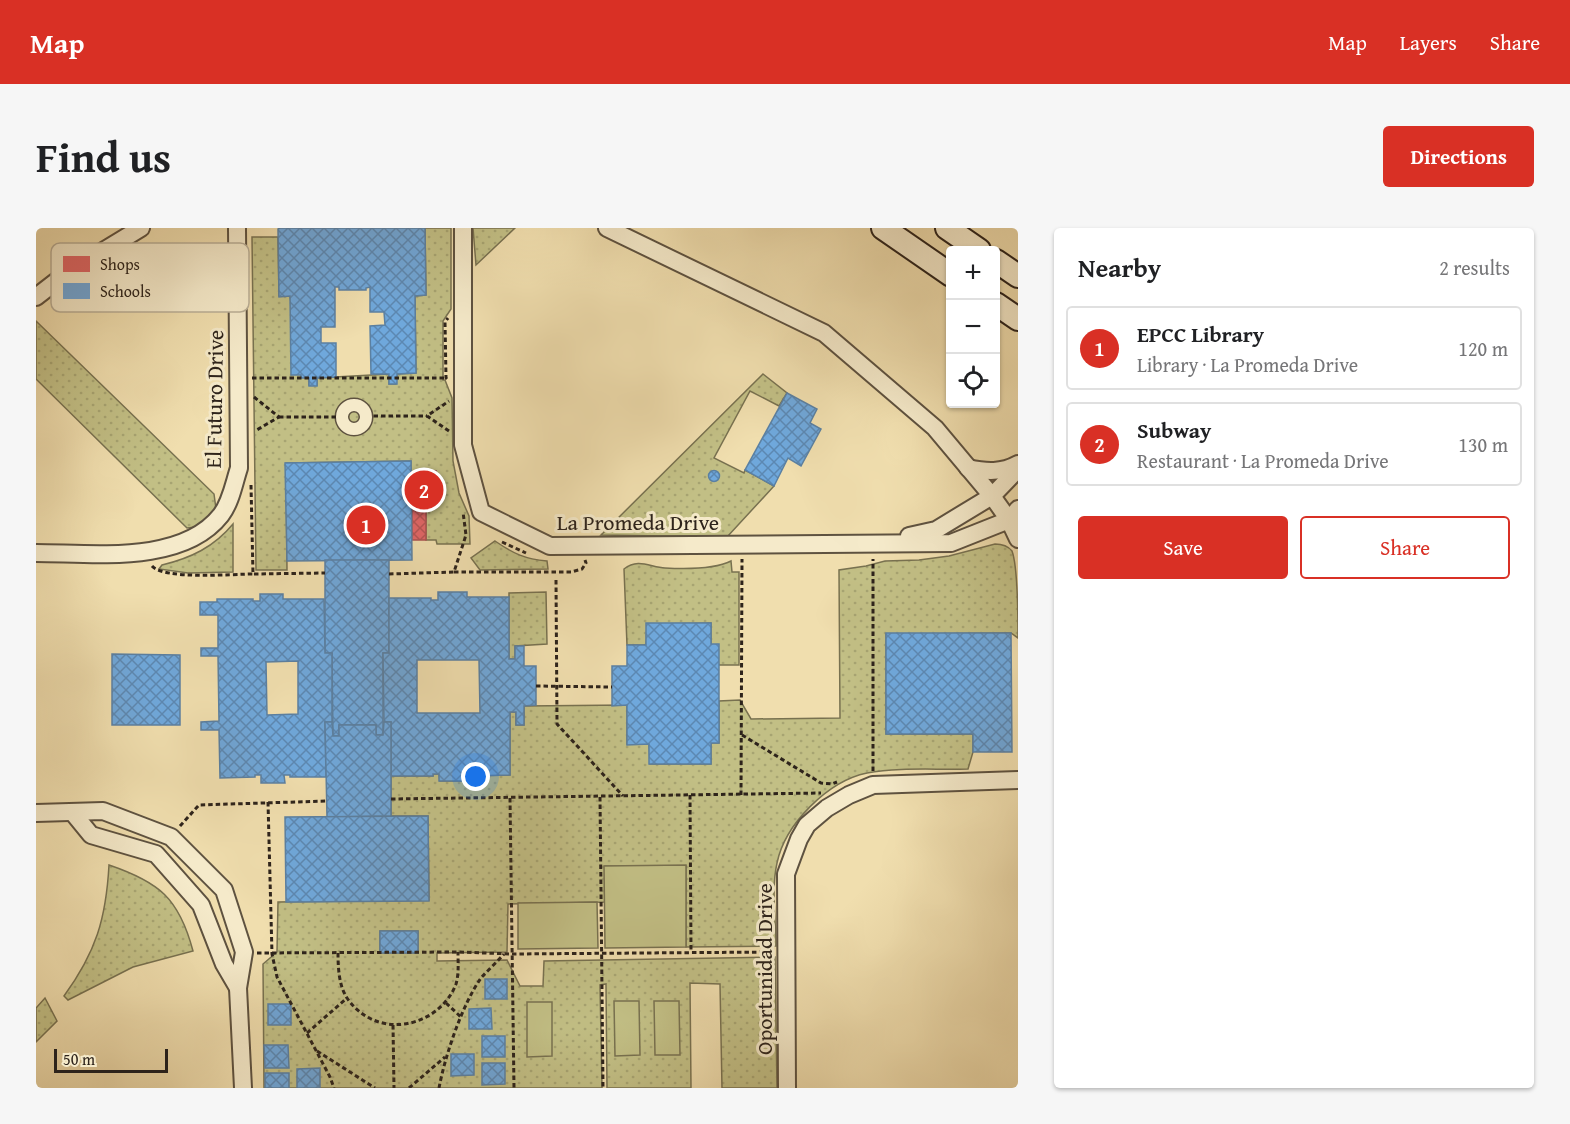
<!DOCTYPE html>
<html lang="en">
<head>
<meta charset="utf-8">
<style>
  body { margin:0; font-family:"Gentium Book Plus",serif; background:#f6f6f6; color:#202124 }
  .controls { position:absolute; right:18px; top:18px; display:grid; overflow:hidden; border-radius:6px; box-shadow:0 2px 4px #0004 }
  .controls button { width:54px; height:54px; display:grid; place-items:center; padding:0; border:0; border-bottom:2px solid #e0e0e0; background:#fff; color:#202124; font:30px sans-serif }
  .scale { position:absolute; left:18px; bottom:15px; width:114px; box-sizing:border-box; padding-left:6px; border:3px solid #2d231b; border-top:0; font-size:16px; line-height:21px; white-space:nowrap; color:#2d231b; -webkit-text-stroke:4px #f5eaca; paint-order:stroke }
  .you { position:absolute; left:440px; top:549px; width:21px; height:21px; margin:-15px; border:4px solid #fff; border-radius:50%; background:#1a73e8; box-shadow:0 0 0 9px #1a73e833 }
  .badge { display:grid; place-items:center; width:39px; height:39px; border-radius:50%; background:#d93025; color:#fff; font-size:20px; font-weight:700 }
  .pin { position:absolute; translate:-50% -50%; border:3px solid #fff; box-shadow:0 2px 6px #0006 }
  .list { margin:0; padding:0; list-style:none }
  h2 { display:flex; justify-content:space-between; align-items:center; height:78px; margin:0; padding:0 24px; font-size:26px }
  h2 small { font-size:20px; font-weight:400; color:#757577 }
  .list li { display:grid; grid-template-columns:39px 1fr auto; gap:18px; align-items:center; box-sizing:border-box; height:84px; margin:0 12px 12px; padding:0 12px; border:2px solid #e0e0e0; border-radius:6px }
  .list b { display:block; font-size:22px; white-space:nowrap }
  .list p { margin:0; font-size:20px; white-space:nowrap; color:#757577 }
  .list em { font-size:20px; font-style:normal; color:#757577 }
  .actions { display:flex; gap:12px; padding:18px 24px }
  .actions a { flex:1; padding:14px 0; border:2px solid #d93025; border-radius:6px; text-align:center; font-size:21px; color:#d93025 }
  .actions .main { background:#d93025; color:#fff }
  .icon { flex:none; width:33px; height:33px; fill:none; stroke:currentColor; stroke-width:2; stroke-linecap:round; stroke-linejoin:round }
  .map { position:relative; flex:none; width:982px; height:860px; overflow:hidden; border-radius:6px }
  header { display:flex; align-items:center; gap:36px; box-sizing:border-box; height:84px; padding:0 30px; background:#d93025; color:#fff }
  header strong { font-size:28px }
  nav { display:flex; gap:33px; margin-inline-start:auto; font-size:21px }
  .intro { display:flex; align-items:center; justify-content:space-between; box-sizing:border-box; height:144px; padding:0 36px }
  h1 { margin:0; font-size:42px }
  .button { padding:15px 27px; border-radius:6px; background:#d93025; color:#fff; font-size:21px; font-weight:700 }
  main { display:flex; gap:36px; padding:0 36px }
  aside { flex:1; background:#fff; border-radius:6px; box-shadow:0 2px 4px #0004 }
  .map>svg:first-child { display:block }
  .grass { fill:url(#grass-dots); stroke:#787150; stroke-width:1.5; fill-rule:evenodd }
  .garden { fill:#c2bf85; stroke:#787150; stroke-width:1.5 }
  .shops { fill:url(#shops-cross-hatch); stroke:#aa5250; stroke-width:1.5 }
  .schools { fill:url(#schools-cross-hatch); stroke:#5b80a2; stroke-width:1.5; fill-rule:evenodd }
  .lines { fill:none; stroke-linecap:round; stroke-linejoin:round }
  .pedestrian-casing { stroke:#5e5240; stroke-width:15 }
  .minor-casing { stroke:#5e5240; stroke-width:20 }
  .secondary-casing { stroke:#2d231b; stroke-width:26 }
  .path { stroke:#2d231b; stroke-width:3; stroke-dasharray:4.5 3; stroke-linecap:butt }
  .pedestrian { stroke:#f5eaca; stroke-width:12 }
  .minor { stroke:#f5eaca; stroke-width:16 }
  .secondary { stroke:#f5eaca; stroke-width:22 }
  .labels { text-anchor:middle; stroke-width:6; stroke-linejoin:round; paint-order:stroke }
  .street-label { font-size:22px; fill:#2d231b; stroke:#f5eaca }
  .key { fill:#f5eaca; stroke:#b9ae96; stroke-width:1.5 }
  .key-label { font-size:16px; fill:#2d231b }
</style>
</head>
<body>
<header>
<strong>Map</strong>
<nav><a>Map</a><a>Layers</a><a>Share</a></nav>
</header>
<div class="intro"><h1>Find us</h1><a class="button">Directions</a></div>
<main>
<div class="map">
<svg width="982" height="860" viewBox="0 0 982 860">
  <defs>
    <pattern id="grass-dots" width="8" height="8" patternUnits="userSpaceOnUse" patternTransform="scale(1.5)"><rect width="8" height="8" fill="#c2bf85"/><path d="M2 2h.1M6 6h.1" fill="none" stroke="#a7a472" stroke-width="1.8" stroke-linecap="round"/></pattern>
    <pattern id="shops-cross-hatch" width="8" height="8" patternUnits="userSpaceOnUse" patternTransform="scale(1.5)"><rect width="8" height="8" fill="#e06666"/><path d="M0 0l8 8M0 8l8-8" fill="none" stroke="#b65453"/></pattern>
    <pattern id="schools-cross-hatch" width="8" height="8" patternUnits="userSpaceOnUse" patternTransform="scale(1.5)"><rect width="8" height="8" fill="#6fa8dc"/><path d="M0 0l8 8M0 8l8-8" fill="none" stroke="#5c88b2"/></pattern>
  </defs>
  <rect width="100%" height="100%" fill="#f0deae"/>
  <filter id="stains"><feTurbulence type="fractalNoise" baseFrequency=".00333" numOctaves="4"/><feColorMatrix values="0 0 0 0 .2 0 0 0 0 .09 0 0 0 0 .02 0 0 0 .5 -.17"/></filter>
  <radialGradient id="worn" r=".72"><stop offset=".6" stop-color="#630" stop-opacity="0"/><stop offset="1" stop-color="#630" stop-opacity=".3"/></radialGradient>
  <g class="grass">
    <polygon points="389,0 415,0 415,81 407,93 407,152 409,152 416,170 417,233 423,265 433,288 434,316 401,316 400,312 390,312 390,263 400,263 400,243 375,244 375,233 250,235 251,342 220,342 216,9 242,9 243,68 254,68 265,147 273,150 273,157 281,157 281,150 353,146 353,156 360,156 361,146 380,145 379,68 390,67"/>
    <polygon points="437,0 479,0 440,37"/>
    <polygon points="0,93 178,266 180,281 160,299 151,300 0,151"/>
    <polygon points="727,146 751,165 743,178 714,163 678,230 708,245 709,242 738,258 691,309 565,307"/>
    <path d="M197 296V344L152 345 123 341 126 337C155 330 178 319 197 296Z"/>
    <path d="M459 313C478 326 489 331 511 333L512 341 444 342 435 330Z"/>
    <path d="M959 316C965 316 972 318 976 323 982 339 982 389 982 410L975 405 850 406V506H937V524L932 541C899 542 863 539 831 545 792 553 749 596 741 635 735 662 740 691 740 718L650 719V638H569V674L472 676 471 724 401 725V733L471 732 484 758H507L508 733 739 729 741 860H686L684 756 654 755 655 860H571L570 756 564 757 566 860H228L227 736 241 724 242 674 393 672 392 588H355V548H397V546H403L404 553H426V545H432L433 548 474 547V484H480V497H488V478L591 477V516H613L614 536H675V515H683V473L704 472 715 491 804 490 803 342 830 338 849 333 883 332 913 328ZM344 703H382V725H344Z"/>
    <path d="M695 333 696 344H703V437H683L675 416V395L611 396 610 417H591L588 341C602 330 614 339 629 340 648 341 679 341 695 333Z"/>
    <polygon points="510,364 511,416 479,418 479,431 473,431 473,365"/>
    <path d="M73 637C123 654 143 670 157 723L97 739 32 772 28 768C60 724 70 691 73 637Z"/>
    <polygon points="9,770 21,793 0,814 0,780"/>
  </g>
  <g class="garden">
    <polygon points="650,637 650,719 569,720 568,638"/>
    <polygon points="561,674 562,720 482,721 482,675"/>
    <polygon points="578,773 603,773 604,827 579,828"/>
    <polygon points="618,773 643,773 644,827 619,827"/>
    <polygon points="491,774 516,774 516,828 491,829"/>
  </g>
  <g class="shops">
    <polygon points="400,243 400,263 390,263 390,281 376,281 375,244"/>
    <rect x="376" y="281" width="14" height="31"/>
  </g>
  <g class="schools">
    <polygon points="244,0 389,0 390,67 379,68 380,145 361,146 361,156 353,156 353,146 335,146 334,98 349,97 348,84 334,84 334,59 330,60 330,62 303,62 303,59 299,59 299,99 285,99 285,115 300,115 300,149 281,150 281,158 273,158 273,150 265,150 265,147 255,147 254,68 243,69 242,1"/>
    <polygon points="751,165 781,181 774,195 785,201 765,238 752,230 738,258 709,242"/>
    <polygon points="375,233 376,332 251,333 249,235"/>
    <circle cx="678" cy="248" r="5.5"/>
    <polygon points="289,332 353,332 353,425 347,425 347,507 340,507 340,497 303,497 303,508 297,508 296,425 289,425"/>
    <path d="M402 364H431V369H473V431H479V418H488V438H500V477L488 478V497H480V484H474V547L432 548V545H426V553H403V546H397V548H355V494H348L347 425H353V370H395V372H402ZM381 432H443L444 485H381Z"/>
    <path d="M224 366H247V371H288L289 425H296V494H289L290 549H254V547H248L249 555H225V547H219V549L184 550 183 502H165V494L183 493 182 428H165V420H182V387H164V374H181V371H217V373H224ZM262 433V486L231 487 230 434Z"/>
    <polygon points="610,395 675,395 675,416 683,416 683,515 675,515 675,536 613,536 613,516 591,517 591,477 576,478 576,438 591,438 591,417 610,417"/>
    <polygon points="850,405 975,405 976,524 937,524 937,506 850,506"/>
    <polygon points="76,426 144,427 144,497 76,497"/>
    <polygon points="289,494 296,494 297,508 303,508 303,497 340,497 340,507 347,507 348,494 355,494 355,588 291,589"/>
    <polygon points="392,588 393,673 250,674 249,589"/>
    <rect x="344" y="703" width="38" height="22"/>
    <rect x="449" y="751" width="22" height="20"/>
    <rect x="232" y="776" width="23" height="21"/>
    <polygon points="455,780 456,801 433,801 433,781"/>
    <rect x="446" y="808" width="23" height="21"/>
    <polygon points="228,817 252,817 253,840 229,840"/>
    <polygon points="415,826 438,826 438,847 415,848"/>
    <polygon points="446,835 469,835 469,856 446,857"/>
    <polygon points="284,840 284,860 261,860 261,841"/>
    <rect x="229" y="845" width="24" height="15"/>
  </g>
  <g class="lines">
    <g class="pedestrian-casing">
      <circle id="pedestrian" cx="318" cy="189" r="12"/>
    </g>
    <g class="minor-casing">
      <g id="minor">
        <polyline points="427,0 427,217 445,284 514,318 915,315 973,292 982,281"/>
        <polyline points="571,0 788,105 899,200 956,268 973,292 982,311"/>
        <polyline points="0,69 31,45 105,0"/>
        <path d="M932 240C950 244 966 245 982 236"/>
        <polyline points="873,308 900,302 956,268 982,241"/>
        <path d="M0 325C56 325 146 337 185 287 195 274 198 255 203 240L201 0"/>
        <polyline points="0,585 67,583 135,609 188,662 208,724 202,760 207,860"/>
        <polyline points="37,585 55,607 120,626 165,677 188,736 202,760"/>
        <polyline points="751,860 750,646 763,611 771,597 791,580 813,567 837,557 982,552"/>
      </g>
    </g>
    <g class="secondary-casing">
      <g id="secondary">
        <polyline points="847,0 915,47"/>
        <polyline points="911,0 943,22"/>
        <polyline points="960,33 982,48"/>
        <polyline points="960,76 982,91"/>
      </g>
    </g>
    <g class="path">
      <polyline points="216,150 410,150"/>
      <polyline points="411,151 410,150 409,94 412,90"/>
      <polyline points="218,169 243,189 219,203"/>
      <polyline points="330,188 391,188"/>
      <polyline points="243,189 305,189"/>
      <polyline points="413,203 391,188 413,173"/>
      <polyline points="215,257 217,346 289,345"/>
      <polyline points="466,314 490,325"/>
      <path d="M116 338C128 352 197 346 217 346"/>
      <polyline points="418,344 535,344 546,341 550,335 549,332"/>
      <polyline points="353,346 418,344 430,307 427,284"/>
      <polyline points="520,352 521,496 587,568"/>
      <polyline points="500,458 576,459"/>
      <polyline points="706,507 785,555 796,556 801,554"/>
      <polyline points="837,543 837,331"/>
      <polyline points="654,567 655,724"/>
      <polyline points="705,567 706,331"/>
      <polyline points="564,569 567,860"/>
      <polyline points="474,570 478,860"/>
      <polyline points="355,571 785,565"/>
      <polyline points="232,574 236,726 241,749 294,849 298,860"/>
      <polyline points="144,598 163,577 291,573"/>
      <polyline points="221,725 422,724 476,726 737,724"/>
      <path d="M302 725C302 740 303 758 311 770 333 802 373 804 401 782 409 775 416 767 420 756 423 746 422 735 422 724"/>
      <polyline points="410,775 425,789"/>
      <polyline points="357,797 358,860"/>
      <polyline points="271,805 311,770"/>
      <polyline points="281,823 339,860"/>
      <polyline points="373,860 409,829"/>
      <path d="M403 860C409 828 426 777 445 750 452 742 461 734 468 726"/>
    </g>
    <use href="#pedestrian" class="pedestrian"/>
    <use href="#minor" class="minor"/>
    <use href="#secondary" class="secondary"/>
  </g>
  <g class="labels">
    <g class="street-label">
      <text transform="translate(178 171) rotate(-89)" y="8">El Futuro Drive</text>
      <text x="602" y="302">La Promeda Drive</text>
      <text transform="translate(728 741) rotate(-90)" y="8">Oportunidad Drive</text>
    </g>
  </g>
  <rect x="15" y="15" width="198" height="69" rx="9" class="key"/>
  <rect x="27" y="28" width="27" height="16" fill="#e06666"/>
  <rect x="27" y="55" width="27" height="16" fill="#6fa8dc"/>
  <g class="key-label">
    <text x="64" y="42">Shops</text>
    <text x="64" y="69">Schools</text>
  </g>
  <rect width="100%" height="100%" filter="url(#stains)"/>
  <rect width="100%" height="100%" fill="url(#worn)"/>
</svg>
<div class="controls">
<button>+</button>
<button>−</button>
<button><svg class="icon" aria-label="locate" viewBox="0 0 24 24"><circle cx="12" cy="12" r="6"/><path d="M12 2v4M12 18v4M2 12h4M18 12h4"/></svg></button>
</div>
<div class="scale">50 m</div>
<div class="you"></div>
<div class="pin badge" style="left:330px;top:297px">1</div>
<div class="pin badge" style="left:388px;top:262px">2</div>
</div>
<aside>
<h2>Nearby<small>2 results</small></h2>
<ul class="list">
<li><span class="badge">1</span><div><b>EPCC Library</b><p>Library · La Promeda Drive</p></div><em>120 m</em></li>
<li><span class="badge">2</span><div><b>Subway</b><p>Restaurant · La Promeda Drive</p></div><em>130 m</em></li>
</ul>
<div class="actions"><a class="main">Save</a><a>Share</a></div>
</aside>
</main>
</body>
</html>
